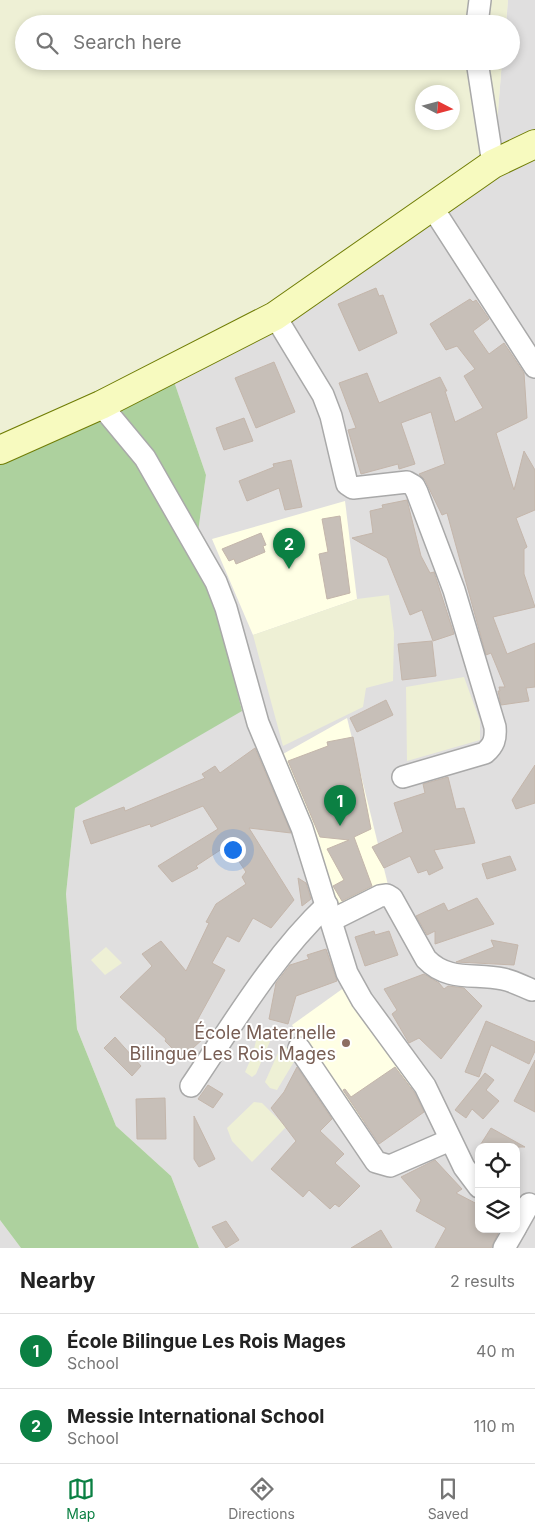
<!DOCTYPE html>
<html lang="en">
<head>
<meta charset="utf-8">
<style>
  body { margin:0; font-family:Inter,sans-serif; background:#f6f6f6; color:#222 }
  .controls { position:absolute; right:15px; bottom:15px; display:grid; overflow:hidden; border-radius:10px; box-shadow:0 2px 8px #0003 }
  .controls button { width:45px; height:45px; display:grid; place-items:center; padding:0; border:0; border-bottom:1px solid #e0e0e0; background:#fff; color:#222; font:25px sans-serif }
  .compass { position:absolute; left:415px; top:85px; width:45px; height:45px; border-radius:50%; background:#fff; box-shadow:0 2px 8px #0003; rotate:96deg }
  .you { position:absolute; left:232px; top:849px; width:18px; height:18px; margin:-12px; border:4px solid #fff; border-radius:50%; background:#1a73e8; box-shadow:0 0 0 8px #1a73e833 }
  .badge { display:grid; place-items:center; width:32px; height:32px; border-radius:50%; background:#0b8043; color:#fff; font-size:16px; font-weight:700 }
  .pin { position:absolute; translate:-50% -41px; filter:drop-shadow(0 1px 2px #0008) }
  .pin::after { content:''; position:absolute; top:26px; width:18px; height:15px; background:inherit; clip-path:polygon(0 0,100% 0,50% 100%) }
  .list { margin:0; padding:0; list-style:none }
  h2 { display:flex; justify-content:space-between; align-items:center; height:65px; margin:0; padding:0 20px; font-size:21px }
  h2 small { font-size:16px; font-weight:400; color:#767676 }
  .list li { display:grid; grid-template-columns:32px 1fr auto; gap:15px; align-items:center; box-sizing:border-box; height:75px; padding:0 20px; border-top:1px solid #e0e0e0 }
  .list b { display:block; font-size:19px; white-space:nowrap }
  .list p { margin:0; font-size:16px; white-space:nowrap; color:#767676 }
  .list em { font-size:16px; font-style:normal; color:#767676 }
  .icon { flex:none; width:28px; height:28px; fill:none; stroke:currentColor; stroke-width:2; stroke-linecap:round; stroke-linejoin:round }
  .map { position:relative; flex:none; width:535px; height:1248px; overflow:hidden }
  .search { position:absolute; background:#fff; box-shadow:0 2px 8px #0003; left:15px; right:15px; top:15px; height:55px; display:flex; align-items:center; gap:12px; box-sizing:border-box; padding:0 18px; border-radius:28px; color:#767676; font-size:19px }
  .sheet { height:215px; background:#fff }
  nav { display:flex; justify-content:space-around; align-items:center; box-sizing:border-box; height:70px; border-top:1px solid #e0e0e0; background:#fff; font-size:14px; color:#767676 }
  nav a { display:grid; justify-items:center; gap:2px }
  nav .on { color:#0b8043 }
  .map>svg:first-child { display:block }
  .residential { fill:#e0dfdf; fill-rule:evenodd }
  .education { fill:#ffffe5 }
  .farmland { fill:#eef0d5; fill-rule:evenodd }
  .forest { fill:#add19e }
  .building { fill:#c7bfb8; stroke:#c4b6ab }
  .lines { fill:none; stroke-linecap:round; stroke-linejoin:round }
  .street-casing { stroke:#a9a9a9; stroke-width:24 }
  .secondary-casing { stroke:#707d05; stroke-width:30 }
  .street { stroke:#fff; stroke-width:21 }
  .secondary { stroke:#f7fabf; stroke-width:28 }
  .education-dot { fill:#8d6e63; stroke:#fff; stroke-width:2 }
  .labels { text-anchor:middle; stroke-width:4; stroke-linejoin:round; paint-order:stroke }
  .education-label { font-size:18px; fill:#785e54; stroke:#fff; text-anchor:end }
</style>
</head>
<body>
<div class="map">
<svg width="535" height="1248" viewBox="0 0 535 1248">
  <rect width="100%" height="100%" fill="#f2efe9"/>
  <g class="residential">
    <path d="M508 0H535V1248H199L171 1176 116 1126 77 1029 66 894 75 808 242 710 198 532 206 475 167 361 495 149 502 61H511V24H506ZM479 1147H516V1229H479Z"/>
    <polygon points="0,1220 21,1248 0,1248"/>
  </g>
  <g class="education">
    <polygon points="345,501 357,599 253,635 212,539"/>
    <polygon points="347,718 389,889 338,918 283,754"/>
    <polygon points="345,987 419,1081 359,1127 336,1094 292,1025"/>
  </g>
  <g class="farmland">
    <path d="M0 0H508L506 24H24V61H502L495 149 236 326 0 436ZM422 92H452V122H422Z"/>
    <polygon points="389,595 394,633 393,681 366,688 363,707 283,746 253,635 357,599"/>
    <polygon points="464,677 480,721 480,740 407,761 406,687"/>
    <polygon points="106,947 122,963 105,975 91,960"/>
    <polygon points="260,1035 271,1039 256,1074 252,1077 245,1072 253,1054 257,1036"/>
    <polygon points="282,1044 295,1055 295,1060 277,1090 270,1088 265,1082"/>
    <polygon points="254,1102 262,1103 286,1127 252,1162 232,1141 227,1128"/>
  </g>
  <polygon class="forest" points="167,361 206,475 198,532 242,711 75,808 66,894 77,1029 116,1126 171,1176 199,1248 21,1248 0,1220 0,436 102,388 135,377"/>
  <g class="building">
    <polygon points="376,288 379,296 383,295 397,333 359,351 338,304"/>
    <polygon points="470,299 473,302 476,300 489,319 473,331 489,354 504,343 524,373 527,418 496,433 514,490 524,451 535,470 535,510 516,518 527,547 524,549 524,574 535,607 493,617 507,654 535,643 535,687 526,688 529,701 501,705 498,691 500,691 499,687 505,687 491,653 486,655 447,513 442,515 425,480 419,474 445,464 431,412 401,423 415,464 399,469 398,464 361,474 348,430 356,428 339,383 367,373 379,403 440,377 447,391 445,391 455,422 483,408 464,376 475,369 457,346 446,350 430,324"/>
    <polygon points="274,362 295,412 256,428 235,378"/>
    <polygon points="244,418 253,441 224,450 216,428"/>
    <polygon points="291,460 302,507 285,510 279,488 247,501 239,481 274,467 273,464"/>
    <polygon points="407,500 421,556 430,573 434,572 454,634 433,641 422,610 410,615 387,558 352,538 373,533 370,511 383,508 382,505"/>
    <polygon points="340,516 350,593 327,599 319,554 328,552 322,519"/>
    <polygon points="261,533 266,545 263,546 265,552 236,564 234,559 229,561 222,549"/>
    <polygon points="432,641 436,676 402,680 398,644"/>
    <polygon points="386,700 393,715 357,732 350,718"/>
    <polygon points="353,737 371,829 354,837 372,886 342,901 333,886 344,880 327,849 349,840 320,837 288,761 328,746 327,742"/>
    <polygon points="255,748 291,833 249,828 294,900 271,928 253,918 239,942 227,936 212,963 225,970 193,1028 204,1038 182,1058 165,1041 166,1039 120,997 152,966 142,954 161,941 186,971 209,923 206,922 216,904 246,884 242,877 246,872 228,845 196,866 198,868 172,882 158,866 218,829 203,806 151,827 150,824 91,844 83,821 124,807 125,811 205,778 202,774 215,766 220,773"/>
    <polygon points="535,765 535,803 516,809 512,800"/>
    <polygon points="448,777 456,809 464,808 475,843 434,850 443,868 429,875 427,870 418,873 410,856 384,868 372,847 403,832 394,803 425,793 423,784"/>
    <polygon points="510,856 516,870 487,879 482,864"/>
    <polygon points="298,878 306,883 311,899 302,906"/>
    <polygon points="477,898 494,924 435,944 435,931 427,935 416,916 444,903 448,911"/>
    <polygon points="374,931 375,935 389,931 398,955 365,966 355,937"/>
    <polygon points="491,940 518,945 514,965 456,962 494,947"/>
    <polygon points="326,949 337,981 296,996 288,1024 269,1019 276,983 290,965 309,959 307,955"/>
    <polygon points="424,974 439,983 444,989 448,986 464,988 482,1006 441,1059 419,1038 409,1043 392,1014 397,1010 384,989"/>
    <polygon points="486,1021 535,1042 535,1051 529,1064 491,1045 479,1077 465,1072"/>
    <polygon points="115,1037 141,1066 132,1076 104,1048"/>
    <polygon points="535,1060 535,1112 514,1101"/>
    <polygon points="297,1067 332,1119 320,1131 344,1154 335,1163 360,1186 339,1207 335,1204 330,1209 309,1190 303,1197 271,1169 296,1141 271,1108 284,1092"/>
    <polygon points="395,1067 414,1092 424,1112 379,1144 343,1090 345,1089 351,1097"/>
    <polygon points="485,1073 494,1080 486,1090 499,1101 483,1119 472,1109 466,1118 455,1110"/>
    <polygon points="208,1085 223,1094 213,1108 198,1099"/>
    <polygon points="165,1098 166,1139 137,1139 136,1099"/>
    <polygon points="194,1116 215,1159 199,1167 194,1159"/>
    <polygon points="491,1128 525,1147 479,1147"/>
    <polygon points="435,1160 462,1189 456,1193 479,1205 479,1229 500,1229 491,1248 435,1248 446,1228 416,1211 421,1200 401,1177"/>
    <polygon points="226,1221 239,1240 226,1248 212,1227"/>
    <polygon points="381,1230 392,1248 351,1248"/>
  </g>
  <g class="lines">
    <g class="street-casing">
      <g id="street">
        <polyline points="477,24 480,0"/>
        <polyline points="477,61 493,164"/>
        <polyline points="432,207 535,367"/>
        <path d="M275 316 323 395 331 416 347 484 353 488 407 482 414 486 417 492 454 590 495 727C496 739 494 745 485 753L403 777"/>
        <polyline points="101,405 145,458 216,582 226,608 258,723 302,828 347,973 362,1000 425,1086 464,1167 479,1187"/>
        <path d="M332 920 380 896 387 895 392 898 426 959C448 982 475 973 503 979 513 981 522 986 532 990"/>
        <polyline points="299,1048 376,1162 390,1166 450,1140"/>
        <path d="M191 1086C233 1024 273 956 327 905"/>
        <polyline points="516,1227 529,1204"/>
        <polyline points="504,1248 515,1229"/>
      </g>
    </g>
    <g class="secondary-casing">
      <polyline id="secondary" points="0,450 101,405 275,316 493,164 535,144"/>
    </g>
    <use href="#street" class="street"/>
    <use href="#secondary" class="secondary"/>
  </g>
  <circle class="education-dot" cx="346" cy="1043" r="5"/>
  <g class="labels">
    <g class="education-label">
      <text x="336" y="1039">École Maternelle<tspan x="336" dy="21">Bilingue Les Rois Mages</tspan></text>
    </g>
  </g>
</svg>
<div class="controls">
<button><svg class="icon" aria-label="locate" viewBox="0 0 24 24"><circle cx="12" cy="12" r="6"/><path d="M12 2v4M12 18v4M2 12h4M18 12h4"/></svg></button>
<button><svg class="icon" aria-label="layers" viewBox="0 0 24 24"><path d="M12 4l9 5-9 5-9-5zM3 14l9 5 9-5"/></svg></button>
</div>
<svg class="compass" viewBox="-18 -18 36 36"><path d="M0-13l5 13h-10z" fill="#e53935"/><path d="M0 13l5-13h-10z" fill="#767676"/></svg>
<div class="you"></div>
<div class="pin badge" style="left:340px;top:826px">1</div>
<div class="pin badge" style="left:289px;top:569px">2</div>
<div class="search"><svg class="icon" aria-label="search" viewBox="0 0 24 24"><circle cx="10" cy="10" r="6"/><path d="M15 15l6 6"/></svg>Search here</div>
</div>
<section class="sheet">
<h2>Nearby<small>2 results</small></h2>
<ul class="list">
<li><span class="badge">1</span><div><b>École Bilingue Les Rois Mages</b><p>School</p></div><em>40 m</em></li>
<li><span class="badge">2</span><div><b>Messie International School</b><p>School</p></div><em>110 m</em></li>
</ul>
</section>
<nav>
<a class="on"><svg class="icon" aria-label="map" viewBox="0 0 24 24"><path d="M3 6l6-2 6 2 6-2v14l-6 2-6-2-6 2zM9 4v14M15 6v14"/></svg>Map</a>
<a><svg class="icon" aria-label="directions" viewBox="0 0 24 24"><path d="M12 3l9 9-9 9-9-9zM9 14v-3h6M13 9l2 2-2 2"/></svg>Directions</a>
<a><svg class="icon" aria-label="saved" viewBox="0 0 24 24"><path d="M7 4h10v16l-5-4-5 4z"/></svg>Saved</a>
</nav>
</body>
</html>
